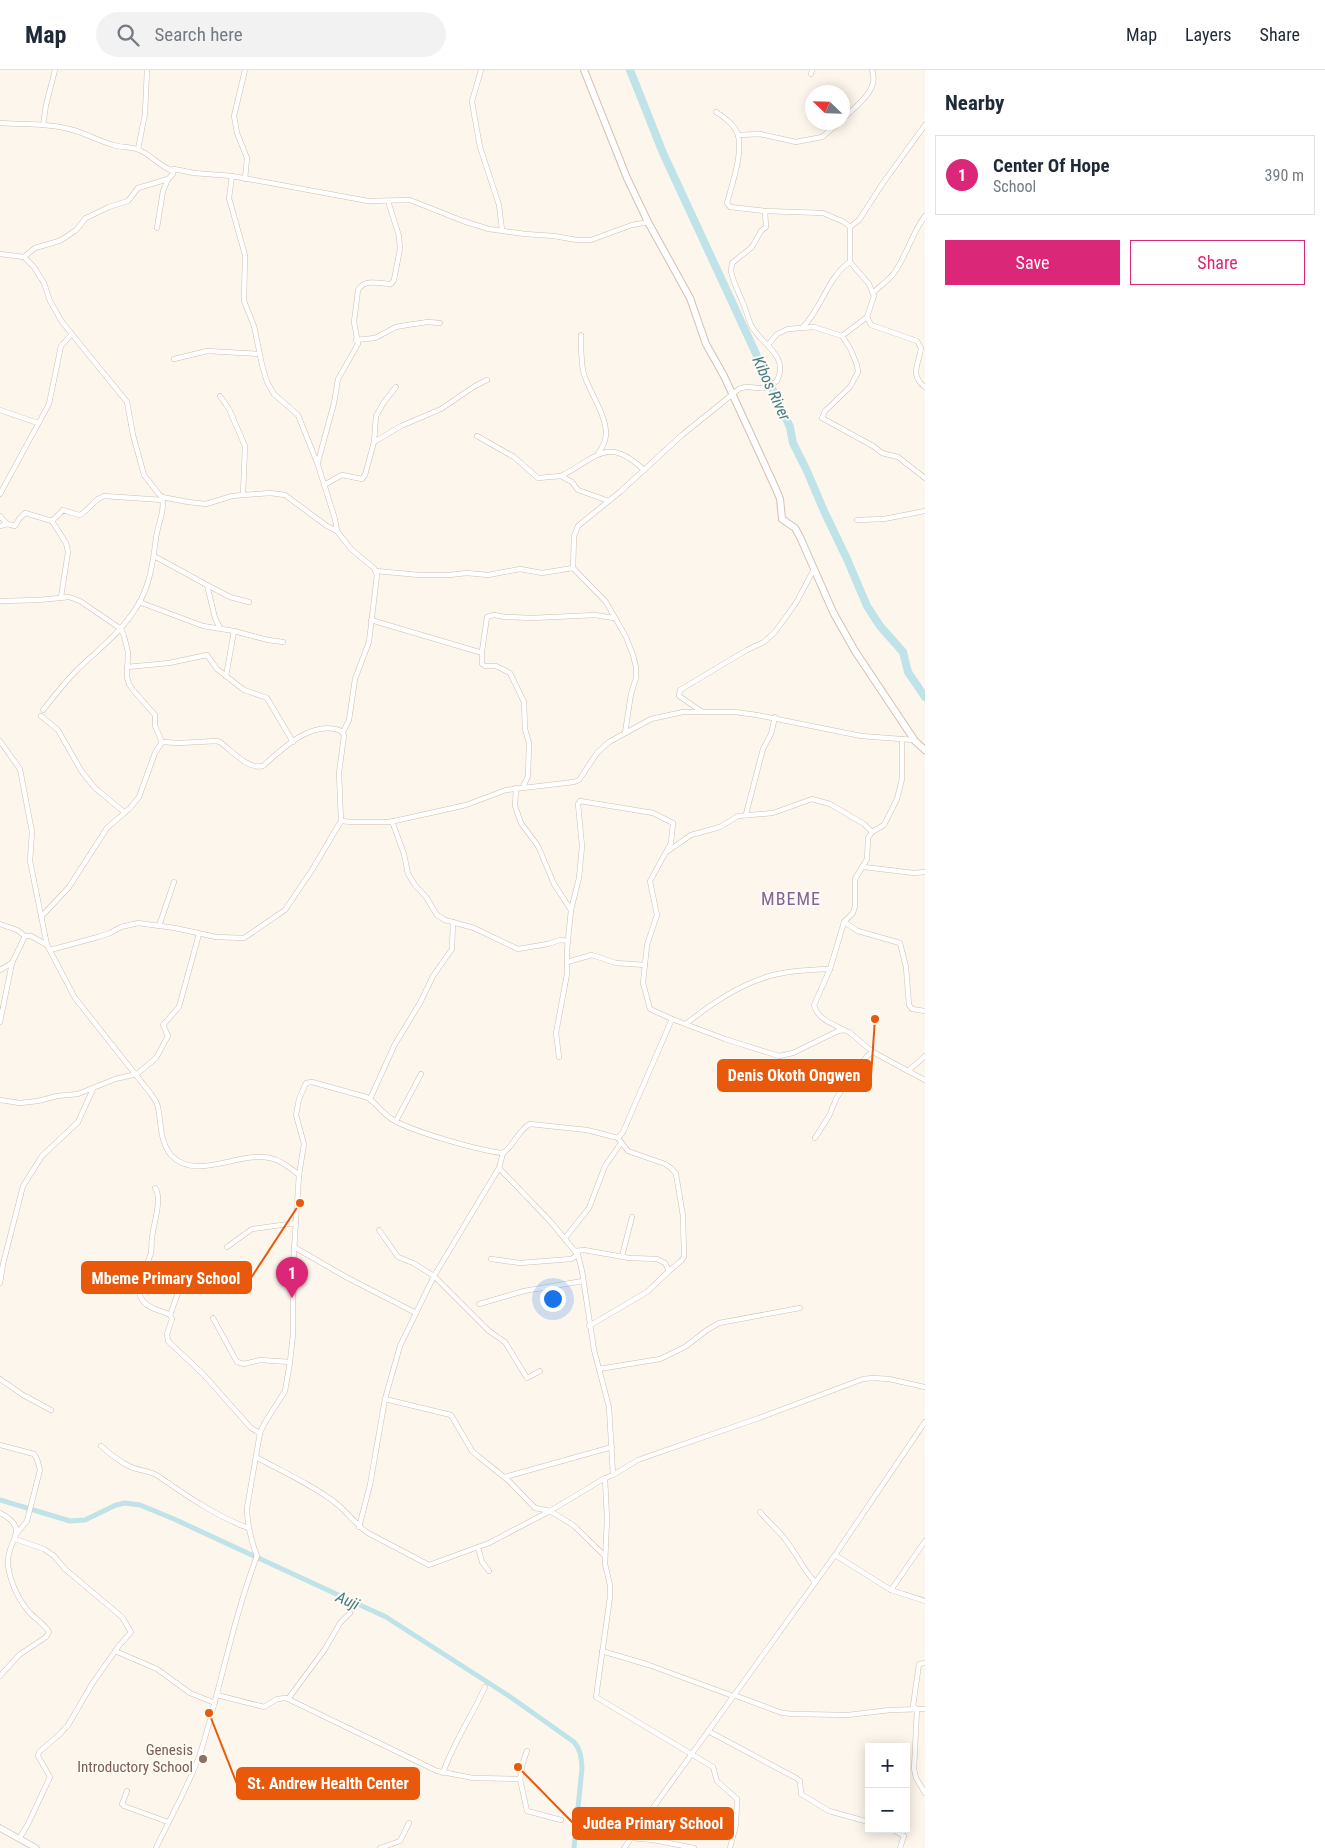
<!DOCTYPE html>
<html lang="en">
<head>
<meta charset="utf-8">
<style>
  body { margin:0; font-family:"Roboto Condensed",sans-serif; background:#f2f2f3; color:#1f2937 }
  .controls { position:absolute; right:15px; bottom:15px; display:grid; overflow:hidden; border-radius:0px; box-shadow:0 2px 12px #0003 }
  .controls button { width:45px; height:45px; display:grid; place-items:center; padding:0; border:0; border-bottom:1px solid #e0e1e3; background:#fff; color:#1f2937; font:25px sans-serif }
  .compass { position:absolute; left:805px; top:15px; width:45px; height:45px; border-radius:50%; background:#fff; box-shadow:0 2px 12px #0003; rotate:293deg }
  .you { position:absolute; left:552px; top:1228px; width:18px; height:18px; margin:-12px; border:4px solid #fff; border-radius:50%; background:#1a73e8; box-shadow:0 0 0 8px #1a73e833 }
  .badge { display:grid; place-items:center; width:32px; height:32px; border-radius:50%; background:#db2777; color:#fff; font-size:16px; font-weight:700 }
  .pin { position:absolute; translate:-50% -41px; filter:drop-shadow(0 1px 2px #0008) }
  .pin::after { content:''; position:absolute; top:26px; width:18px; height:15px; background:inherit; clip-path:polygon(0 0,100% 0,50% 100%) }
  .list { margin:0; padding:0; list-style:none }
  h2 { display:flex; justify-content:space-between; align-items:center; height:65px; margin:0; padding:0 20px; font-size:21px }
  h2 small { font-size:16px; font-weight:400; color:#747a83 }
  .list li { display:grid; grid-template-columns:32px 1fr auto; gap:15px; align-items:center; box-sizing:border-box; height:80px; margin:0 10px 10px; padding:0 10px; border:1px solid #e0e1e3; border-radius:0px }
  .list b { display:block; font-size:19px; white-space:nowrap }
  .list p { margin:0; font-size:16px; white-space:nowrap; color:#747a83 }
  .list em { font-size:16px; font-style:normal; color:#747a83 }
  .actions { display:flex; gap:10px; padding:15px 20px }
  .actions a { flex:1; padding:11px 0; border:1px solid #db2777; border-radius:0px; text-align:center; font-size:18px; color:#db2777 }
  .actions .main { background:#db2777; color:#fff }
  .icon { flex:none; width:28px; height:28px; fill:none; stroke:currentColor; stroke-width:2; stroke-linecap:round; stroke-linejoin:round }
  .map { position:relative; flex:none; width:925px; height:1778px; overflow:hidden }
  header { display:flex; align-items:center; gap:30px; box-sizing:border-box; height:70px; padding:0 25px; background:#fff; border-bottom:1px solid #e0e1e3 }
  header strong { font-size:24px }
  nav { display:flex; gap:28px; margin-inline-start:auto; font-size:18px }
  .search { width:350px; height:45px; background:#f2f2f3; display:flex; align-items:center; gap:12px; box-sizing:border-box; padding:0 18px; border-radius:28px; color:#747a83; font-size:19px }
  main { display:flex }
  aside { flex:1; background:#fff }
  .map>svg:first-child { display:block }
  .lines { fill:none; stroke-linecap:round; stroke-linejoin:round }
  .canal { stroke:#bfe3e8; stroke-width:5 }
  .river { stroke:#bfe3e8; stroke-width:8 }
  .minor-casing { stroke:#d1beb0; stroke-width:5.5 }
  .tertiary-casing { stroke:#d1beb0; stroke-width:7 }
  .secondary-casing { stroke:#d6c0b0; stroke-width:8 }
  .minor { stroke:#fff; stroke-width:4.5 }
  .tertiary { stroke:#fff; stroke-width:5.5 }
  .secondary { stroke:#fff; stroke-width:6 }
  .education-dot { fill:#8d6e63; stroke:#fffaf3; stroke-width:2 }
  .labels { text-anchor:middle; stroke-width:4; stroke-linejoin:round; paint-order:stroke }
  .education-label { font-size:15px; fill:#785e54; stroke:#fffaf3; text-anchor:end }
  .water-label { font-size:16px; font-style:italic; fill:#437c86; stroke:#fffaf3 }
  .quarter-label { font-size:18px; letter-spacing:1px; fill:#846695; stroke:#fffaf3 }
  .leader { fill:none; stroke:#e8590c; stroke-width:2 }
  .callout-dot { fill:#e8590c; stroke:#fffaf3; stroke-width:2 }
  .callout { fill:#e8590c; stroke:#e8590c; stroke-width:2 }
  .callout-label { font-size:16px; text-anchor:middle; font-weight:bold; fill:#fff }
</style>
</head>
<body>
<header>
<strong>Map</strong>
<div class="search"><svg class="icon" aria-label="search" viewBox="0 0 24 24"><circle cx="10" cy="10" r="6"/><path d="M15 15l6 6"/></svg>Search here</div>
<nav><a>Map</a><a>Layers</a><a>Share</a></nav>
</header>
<main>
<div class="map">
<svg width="925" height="1778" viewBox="0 0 925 1778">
  <rect width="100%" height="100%" fill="#fdf6ec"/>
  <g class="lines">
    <path class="canal" d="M0 1430 70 1451 85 1450 116 1435 125 1433 140 1435 174 1449 386 1547 509 1626 574 1672C581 1680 581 1687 582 1698L574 1778"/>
    <polyline class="river" points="630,0 663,83 790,357 793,373 807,401 824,441 847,489 867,536 880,556 903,582 908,602 925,627"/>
    <g class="minor-casing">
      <g id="minor">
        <polyline points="245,0 234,46 237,63 247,88 245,109"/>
        <polyline points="481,0 472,31 473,38 480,77 499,135 502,160"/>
        <polyline points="811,4 812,0"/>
        <path d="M716 42C725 48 735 55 738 65 743 84 732 114 727 133L730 137 765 141 823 143 844 152 850 157V192L869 214 874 226 867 247 842 266"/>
        <path d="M842 50C855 36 880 21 872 0"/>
        <path d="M0 53C24 55 50 53 73 60 87 64 99 71 113 75 122 78 130 76 139 80 152 85 159 96 171 100L174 99 194 103 232 106 368 131 410 130 463 151 489 159 525 164 554 166 577 170H591L632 155 648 152"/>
        <polyline points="43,55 46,35 55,0"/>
        <polyline points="738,65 760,64 796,72 822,67 840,52"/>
        <polyline points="138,79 145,44 147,0"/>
        <polyline points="232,106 229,128 245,185 244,231 254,256 262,295 267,312 274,324 298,345 318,395 335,449 337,461"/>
        <polyline points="850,157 859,150 883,113 925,55"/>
        <polyline points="157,158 163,121 168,109"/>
        <polyline points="0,184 24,187 34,197 44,213 50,231 62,252 127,332 133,365 144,405 158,423 162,427 188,432 206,434 232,426 270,423 285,425 327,456 337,461 351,479 374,498 377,505 369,572 355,609 349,650 343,662"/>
        <polyline points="24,187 35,178 59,171 66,167 76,160 86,148 109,137 128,131 138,118 168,109 173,104 174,99"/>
        <path d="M874 222C880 216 889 210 894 203 907 185 911 165 925 146"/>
        <path d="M867 247 871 255 917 271 921 278C919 294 909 305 925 317"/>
        <path d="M802 258C822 239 827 207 850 192"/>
        <path d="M581 265C581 276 581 295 584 304 589 322 611 351 605 370 604 375 600 380 598 384"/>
        <polyline points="356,270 375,268 396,257 407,255 428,252 440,253"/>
        <polyline points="768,275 777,264 788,259 814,257 842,266 850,278 857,295 858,302 850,317 825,341 822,348 873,376 882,383 898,387 925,408"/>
        <polyline points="174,289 207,281 259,284"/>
        <polyline points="220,326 229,339 245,376 243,425"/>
        <polyline points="0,340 38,353"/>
        <polyline points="477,366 514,387 538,408 561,406 572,412 578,420 609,431"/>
        <polyline points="374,372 401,356 441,339 475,316 487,310"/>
        <path d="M318 392 334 333 338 309 358 274 354 252 358 220C365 208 380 214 391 214L394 210 400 179 399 166 388 131"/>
        <path d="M561 406C597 388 607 365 644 400"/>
        <polyline points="324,415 342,405 362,409 365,405 374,372 376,346 384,332 396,317"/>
        <polyline points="0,424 49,334 61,276 72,264"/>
        <polyline points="0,446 7,454"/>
        <polyline points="857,450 884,449 925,441"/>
        <polyline points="52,451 63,440 79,445 82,444 98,429 104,426 163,430"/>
        <polyline points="0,456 7,454 15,456 19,449 25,443 52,451 66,473 68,482 61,527"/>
        <polyline points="154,486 207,515 215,548 220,558"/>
        <polyline points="376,501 419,505 449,505 467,503 488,505 520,499 542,503 573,498"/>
        <polyline points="207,515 230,527 249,532"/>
        <polyline points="0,531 39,530 69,527 80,531 121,559 124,566 128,582 127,607 129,614 133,620 155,645 155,656 162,672"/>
        <polyline points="139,532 203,556 234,561 268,570 283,572"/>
        <polyline points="371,550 479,582"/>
        <polyline points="127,597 169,593 207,585 217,599 244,620 267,628 293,672"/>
        <polyline points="226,606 234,561"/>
        <path d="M43 640C54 626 65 612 78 599 98 580 121 562 136 538 150 517 153 492 156 468 158 453 165 442 162 427"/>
        <polyline points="701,641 679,626 680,620 747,580 764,572 775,562 796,533 814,499"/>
        <polyline points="41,646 58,660 82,702 95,718 124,742"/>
        <path d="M625 663 631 624 636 608V597L633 585 626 567 606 532 573 498 574 466 578 456 621 421 682 365 739 319C753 312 758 326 777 311 790 285 760 274 751 255 748 248 746 240 743 233 739 223 733 212 731 201L732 193 752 177 761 161 766 157 765 141"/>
        <polyline points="0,671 20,699 32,762 30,791 47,875"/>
        <polyline points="523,717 528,706 529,673 525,659 524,632 510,603 496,596 485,596 482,594 482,581 487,547 494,545 505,547 532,548 595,545 614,548"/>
        <polyline points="516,718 515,736 521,753 538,776 554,814 571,840"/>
        <polyline points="746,744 763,679 771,664 775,647"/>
        <polyline points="392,751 404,784 408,804 415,815 426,827 437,845 445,850 474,858 518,879 548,874 560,870 568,871"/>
        <polyline points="668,781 691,765 720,757 738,746 773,743 812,729 830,734 864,754 872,762"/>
        <polyline points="864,797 914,803 925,802"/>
        <path d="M41 847 69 817 107 758 130 738 139 727 155 683 162 672 179 673 216 671 220 672C232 681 248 700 263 696 281 680 308 653 335 659 340 660 342 661 344 665L339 703 341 751 352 752H390L466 735 506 720 574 712 579 710 597 683 609 672 651 649 683 642H735L757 645 861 666 914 670"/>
        <polyline points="844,852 858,861 900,873 906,897 909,935 912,939 925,941"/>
        <path d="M0 854 17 860 25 866H31L47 875 75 928 151 1024C154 1028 157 1033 158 1037 161 1053 160 1072 171 1085 195 1112 239 1081 270 1088 281 1090 290 1098 299 1105"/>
        <polyline points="159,856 174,812"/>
        <polyline points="50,880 98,867 110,863 121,857 138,853 175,858 216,867 244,868 285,840 312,800 341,751"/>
        <polyline points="567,892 592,885 616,893 645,895"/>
        <polyline points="0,900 12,893 25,866"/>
        <polyline points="0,952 12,893"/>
        <path d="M686 954C707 937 733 919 758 910 780 901 807 900 830 899"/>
        <path d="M844 960C833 954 817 949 814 935L830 899 844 852 853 843 855 836V809L867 789 868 768 872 762 884 755 897 729 902 709V669"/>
        <polyline points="559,987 556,963 567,904 567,880 571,840 579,808 582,776 578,734 580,731 653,743 673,753 671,773 650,811 657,845 647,875 643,913 650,939 672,949"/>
        <polyline points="908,1001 925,1010"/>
        <polyline points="370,1029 395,974 420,933 433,906 452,879 453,852"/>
        <polyline points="0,1030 20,1033 38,1031 57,1026 78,1024 115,1009 137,1004 156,988 168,966 163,955 179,937 199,864"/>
        <polyline points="396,1051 421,1004"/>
        <polyline points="618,1068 628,1081 665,1094 671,1098 676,1104 683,1146 684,1187 681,1191 669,1201"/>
        <polyline points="815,1068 829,1046 837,1027 867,986 873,982"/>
        <polyline points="499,1098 550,1151 578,1185 582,1201 594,1280 609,1337 613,1405 605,1408 607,1449 605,1494 610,1515 610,1527 596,1627 713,1697 717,1711 737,1729 736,1755 730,1778"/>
        <path d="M155 1118C163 1128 153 1155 152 1168 151 1173 152 1178 151 1183 147 1198 132 1215 143 1231 150 1240 161 1240 170 1245L172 1249 167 1264 168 1271 203 1304 251 1358 260 1363"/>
        <polyline points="379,1160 398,1187 413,1193 434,1206 489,1261 505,1272 527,1308 540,1301"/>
        <polyline points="565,1168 589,1138 605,1096 621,1073"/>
        <polyline points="227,1177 252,1159 296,1153"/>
        <polyline points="294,1177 346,1207 416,1243"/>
        <polyline points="575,1181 584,1180 629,1188 657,1189 665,1193 669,1201 647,1222 589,1256"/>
        <polyline points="622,1186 632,1147"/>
        <polyline points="491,1189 520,1193 571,1189 578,1185"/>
        <polyline points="0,1213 3,1194 23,1116 42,1086 78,1052 93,1019"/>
        <polyline points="479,1234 524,1221 583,1211"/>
        <polyline points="170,1245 183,1209"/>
        <polyline points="213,1248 237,1292 244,1294 260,1290 290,1292"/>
        <polyline points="599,1299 660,1289 685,1277 707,1260 719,1253 800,1238"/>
        <polyline points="0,1309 23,1325 51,1340"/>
        <polyline points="385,1329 451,1345 472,1381 479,1387 509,1411 535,1438 550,1441 573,1455 605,1486"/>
        <polyline points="0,1375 34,1384 37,1389 40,1400 27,1451 17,1463"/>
        <path d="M101 1376C110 1384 118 1391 129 1396 138 1401 149 1400 158 1406 187 1426 216 1446 248 1458"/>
        <path d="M256 1387C283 1402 313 1415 337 1434 348 1443 356 1455 368 1463L429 1495 489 1473 550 1441 605 1408"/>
        <polyline points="613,1405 638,1390 652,1385 759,1348 863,1309 873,1308 889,1309 925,1317"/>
        <polyline points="505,1407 612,1377"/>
        <path d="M760 1442C770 1454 782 1463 790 1476 799 1489 804 1500 815 1512"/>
        <path d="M0 1443C33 1460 5 1471 8 1495 10 1512 19 1531 30 1543 36 1549 45 1555 49 1562L46 1567 19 1585 0 1606"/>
        <polyline points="359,1457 370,1415 385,1329 400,1276 434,1206 499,1098 503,1083"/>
        <polyline points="15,1469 44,1479 54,1486 65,1499 122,1547 131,1562 118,1577 92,1614 68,1655 60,1664 39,1682 38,1686 50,1707 28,1754 19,1769"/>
        <polyline points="478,1477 482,1492 489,1501"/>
        <polyline points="835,1485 891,1520 925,1531"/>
        <polyline points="891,1520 925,1471"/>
        <polyline points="115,1581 157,1599 190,1623 215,1633"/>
        <polyline points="602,1581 649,1595 733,1626"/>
        <polyline points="925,1593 919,1594 913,1636 917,1639 914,1699 916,1708 925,1723"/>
        <polyline points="217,1625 264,1637 277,1629 286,1628 437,1701 473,1708 520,1709 523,1692 527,1681"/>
        <polyline points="734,1625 782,1643 794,1644 848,1645 890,1640 925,1639"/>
        <polyline points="288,1629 325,1579 340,1553 350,1543"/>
        <polyline points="708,1661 796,1708 800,1711 801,1724 829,1741 865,1751"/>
        <path d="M443 1703C453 1673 472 1646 485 1617"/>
        <polyline points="520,1709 527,1741 561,1750"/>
        <polyline points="127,1721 122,1734 124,1736 168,1752"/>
        <polyline points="892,1759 904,1766 900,1778"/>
        <polyline points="631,1768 654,1770 694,1778"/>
        <path d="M156 1778C171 1746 190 1714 201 1681 221 1616 233 1549 257 1486 251 1470 247 1456 247 1438L260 1363 264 1354 285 1321 290 1292 293 1264V1196L299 1105 304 1074 296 1045 299 1029 306 1013 312 1012 366 1027C376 1032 380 1041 389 1047 405 1060 481 1081 503 1083 514 1076 518 1060 530 1054L587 1060 618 1068 623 1062 672 949 725 969 779 986 793 983 838 961 844 960 849 962 873 982 908 1001 925 986"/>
        <polyline points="380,1778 400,1771 409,1753"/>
        <polyline points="624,1778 835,1485 925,1352"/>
      </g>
    </g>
    <g class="tertiary-casing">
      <polyline id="tertiary" points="0,1758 36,1778"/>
    </g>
    <g class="secondary-casing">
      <polyline id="secondary" points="584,0 627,108 648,152 690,228 706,274 724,306 776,419 780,429 782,449 795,458 800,467 833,542 855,581 915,671 925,680"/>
    </g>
    <use href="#minor" class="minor"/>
    <use href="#tertiary" class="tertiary"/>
    <use href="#secondary" class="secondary"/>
  </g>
  <circle class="education-dot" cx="203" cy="1689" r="5"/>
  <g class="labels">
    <g class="education-label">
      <text x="193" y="1685">Genesis<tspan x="193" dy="17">Introductory School</tspan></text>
    </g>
    <g class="water-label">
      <text transform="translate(772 318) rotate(65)" y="6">Kibos River</text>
      <text transform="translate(348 1530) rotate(24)" y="6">Auji</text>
    </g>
    <g class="quarter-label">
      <text x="791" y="835">MBEME</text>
    </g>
  </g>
  <path class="leader" d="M875 949L871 1006M300 1133L251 1208M209 1643L237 1714M518 1697L573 1753"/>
  <g class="callout-dot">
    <circle cx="875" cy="949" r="5"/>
    <circle cx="300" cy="1133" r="5"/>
    <circle cx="209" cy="1643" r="5"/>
    <circle cx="518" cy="1697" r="5"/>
  </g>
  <g class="callout">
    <rect x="718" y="990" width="153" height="31" rx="5"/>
    <rect x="82" y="1192" width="169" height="31" rx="5"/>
    <rect x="237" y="1698" width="182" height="31" rx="5"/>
    <rect x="573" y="1738" width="160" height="31" rx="5"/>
  </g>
  <g class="callout-label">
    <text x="794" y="1011">Denis Okoth Ongwen</text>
    <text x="166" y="1214">Mbeme Primary School</text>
    <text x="328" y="1719">St. Andrew Health Center</text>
    <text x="653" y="1759">Judea Primary School</text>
  </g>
</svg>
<div class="controls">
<button>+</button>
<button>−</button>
</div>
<svg class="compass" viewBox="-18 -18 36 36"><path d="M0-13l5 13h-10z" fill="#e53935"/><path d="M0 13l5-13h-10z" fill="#747a83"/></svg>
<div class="you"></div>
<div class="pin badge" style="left:292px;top:1228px">1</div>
</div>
<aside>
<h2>Nearby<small></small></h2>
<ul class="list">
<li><span class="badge">1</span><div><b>Center Of Hope</b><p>School</p></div><em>390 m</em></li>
</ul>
<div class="actions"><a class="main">Save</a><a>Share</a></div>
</aside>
</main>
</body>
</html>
